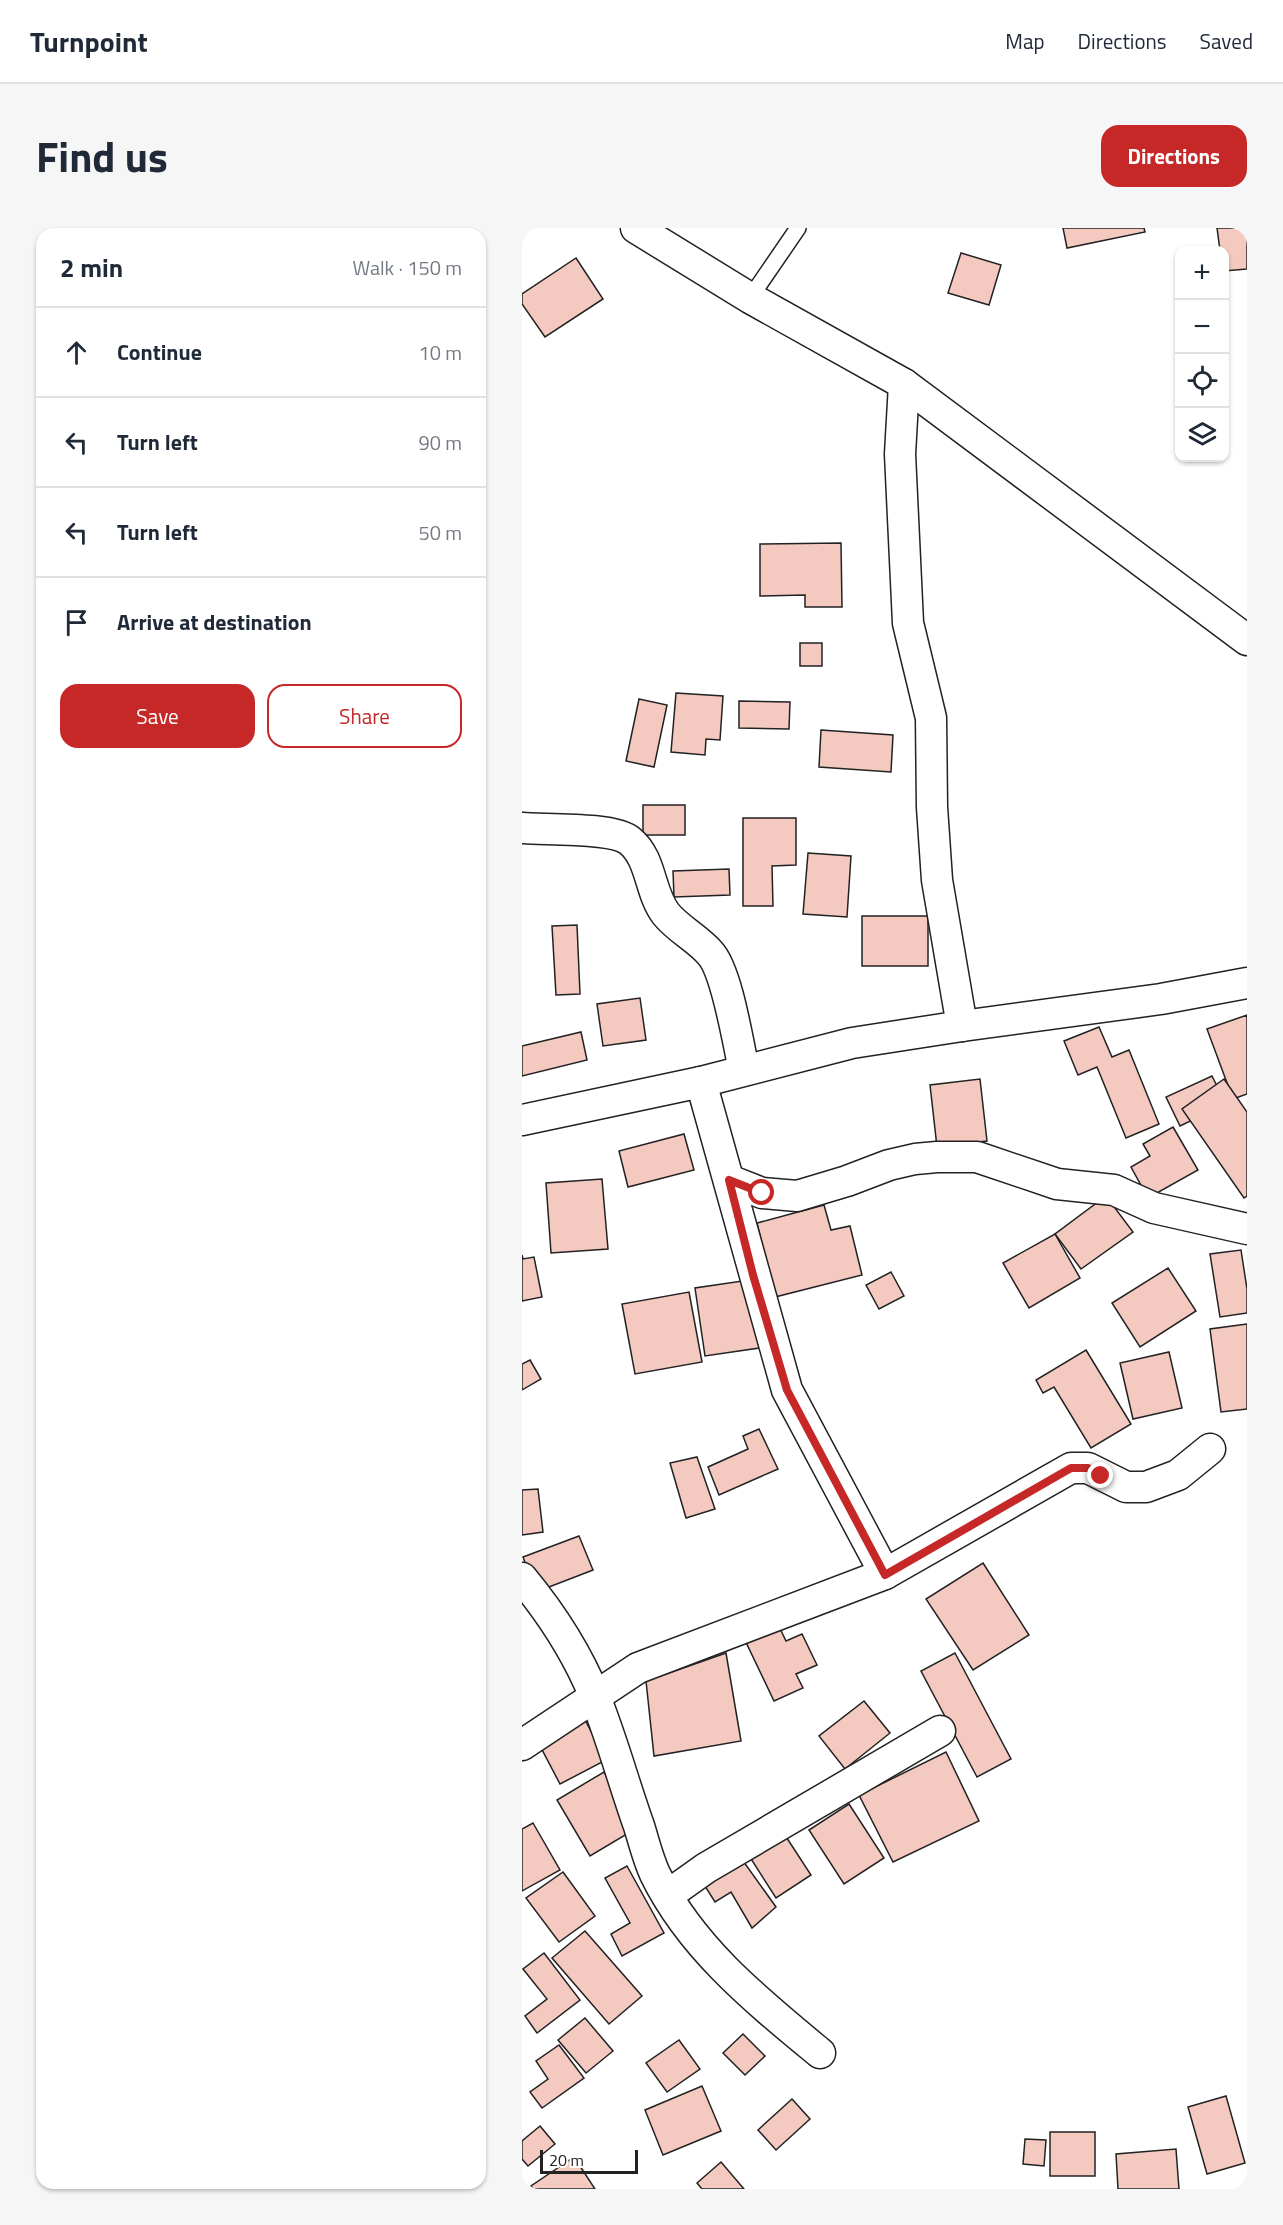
<!DOCTYPE html>
<html lang="en">
<head>
<meta charset="utf-8">
<style>
  body { margin:0; font-family:"Titillium Web",sans-serif; background:#f6f6f7; color:#1f2937 }
  .controls { position:absolute; right:18px; top:18px; display:grid; overflow:hidden; border-radius:12px; box-shadow:0 2px 4px #0004 }
  .controls button { width:54px; height:54px; display:grid; place-items:center; padding:0; border:0; border-bottom:2px solid #e0e1e3; background:#fff; color:#1f2937; font:30px sans-serif }
  .scale { position:absolute; left:18px; bottom:15px; width:98px; box-sizing:border-box; padding-left:6px; border:3px solid #222; border-top:0; font-size:16px; line-height:21px; white-space:nowrap; color:#222; -webkit-text-stroke:4px #fff; paint-order:stroke }
  .stop { position:absolute; width:18px; height:18px; margin:-14px; border:4px solid #c62828; border-radius:50%; background:#fff }
  .stop.end { background:#c62828; border-color:#fff; box-shadow:0 2px 6px #0008 }
  .list { margin:0; padding:0; list-style:none }
  h2 { display:flex; justify-content:space-between; align-items:center; height:78px; margin:0; padding:0 24px; font-size:26px }
  h2 small { font-size:20px; font-weight:400; color:#747a83 }
  .list li { display:grid; grid-template-columns:39px 1fr auto; gap:18px; align-items:center; box-sizing:border-box; height:90px; padding:0 24px; border-top:2px solid #e0e1e3 }
  .list b { display:block; font-size:22px; white-space:nowrap }
  .list em { font-size:20px; font-style:normal; color:#747a83 }
  .actions { display:flex; gap:12px; padding:18px 24px }
  .actions a { flex:1; padding:14px 0; border:2px solid #c62828; border-radius:18px; text-align:center; font-size:21px; color:#c62828 }
  .actions .main { background:#c62828; color:#fff }
  .icon { flex:none; width:33px; height:33px; fill:none; stroke:currentColor; stroke-width:2; stroke-linecap:round; stroke-linejoin:round }
  .map { position:relative; flex:none; width:725px; height:1961px; overflow:hidden; border-radius:18px }
  header { display:flex; align-items:center; gap:36px; box-sizing:border-box; height:84px; padding:0 30px; background:#fff; border-bottom:2px solid #e0e1e3 }
  header strong { font-size:28px }
  nav { display:flex; gap:33px; margin-inline-start:auto; font-size:21px }
  .intro { display:flex; align-items:center; justify-content:space-between; box-sizing:border-box; height:144px; padding:0 36px }
  h1 { margin:0; font-size:42px }
  .button { padding:15px 27px; border-radius:18px; background:#c62828; color:#fff; font-size:21px; font-weight:700 }
  main { display:flex; gap:36px; padding:0 36px }
  aside { flex:1; background:#fff; border-radius:18px; box-shadow:0 2px 4px #0004 }
  .map>svg:first-child { display:block }
  .building { fill:#f3c9c0; stroke:#222; stroke-width:1.5 }
  .lines { fill:none; stroke-linecap:round; stroke-linejoin:round }
  .service-casing { stroke:#222; stroke-width:18 }
  .minor-casing { stroke:#222; stroke-width:33 }
  .service { stroke:#fff; stroke-width:15 }
  .minor { stroke:#fff; stroke-width:30 }
  .route { stroke:#c62828; stroke-width:8 }
</style>
</head>
<body>
<header>
<strong>Turnpoint</strong>
<nav><a>Map</a><a>Directions</a><a>Saved</a></nav>
</header>
<div class="intro"><h1>Find us</h1><a class="button">Directions</a></div>
<main>
<aside>
<h2>2 min<small>Walk · 150 m</small></h2>
<ul class="list">
<li><svg class="icon" aria-label="ahead" viewBox="0 0 24 24"><path d="M12 20V5M6 11l6-6 6 6"/></svg><div><b>Continue</b></div><em>10 m</em></li>
<li><svg class="icon" aria-label="left" viewBox="0 0 24 24"><path d="M17 20v-9H6M10 6l-5 5 5 5"/></svg><div><b>Turn left</b></div><em>90 m</em></li>
<li><svg class="icon" aria-label="left" viewBox="0 0 24 24"><path d="M17 20v-9H6M10 6l-5 5 5 5"/></svg><div><b>Turn left</b></div><em>50 m</em></li>
<li><svg class="icon" aria-label="arrive" viewBox="0 0 24 24"><path d="M6 21V4h12l-3 4 3 4H6"/></svg><div><b>Arrive at destination</b></div></li>
</ul>
<div class="actions"><a class="main">Save</a><a>Share</a></div>
</aside>
<div class="map">
<svg width="725" height="1961" viewBox="0 0 725 1961">
  <rect width="100%" height="100%" fill="#fff"/>
  <g class="building">
    <polygon points="541,0 622,0 623,4 545,20"/>
    <polygon points="695,0 725,0 725,41 702,43 702,22 698,22"/>
    <polygon points="439,25 479,37 467,77 426,65"/>
    <polygon points="54,30 81,71 23,109 0,76 0,66"/>
    <polygon points="319,315 320,379 283,379 283,367 238,368 238,316"/>
    <rect x="278" y="415" width="22" height="23"/>
    <polygon points="154,465 201,468 198,512 184,511 183,527 149,524"/>
    <polygon points="117,471 145,477 132,539 104,533"/>
    <polygon points="217,473 268,474 267,501 217,500"/>
    <polygon points="299,502 371,507 369,544 297,539"/>
    <rect x="121" y="577" width="42" height="30"/>
    <polygon points="221,590 274,590 274,637 250,638 251,678 221,678"/>
    <polygon points="286,625 329,628 325,689 281,686"/>
    <polygon points="207,641 208,667 152,669 151,643"/>
    <rect x="340" y="688" width="66" height="50"/>
    <polygon points="55,697 58,766 34,767 30,698"/>
    <polygon points="118,770 124,812 81,818 75,776"/>
    <polygon points="725,787 725,866 711,871 685,801"/>
    <polygon points="577,799 590,829 607,822 637,896 604,910 575,839 556,847 542,813"/>
    <polygon points="59,804 65,832 0,848 0,818"/>
    <polygon points="690,848 704,876 658,898 644,869"/>
    <polygon points="458,851 465,913 415,919 408,857"/>
    <polygon points="702,851 725,884 725,968 722,970 660,881"/>
    <polygon points="651,899 676,942 626,970 609,939 628,928 621,916"/>
    <polygon points="162,906 172,942 106,959 97,923"/>
    <polygon points="80,951 86,1021 29,1025 24,955"/>
    <polygon points="584,968 611,1004 559,1041 533,1006"/>
    <polygon points="302,977 309,1002 328,998 340,1047 253,1069 235,995"/>
    <polygon points="533,1006 558,1050 507,1080 481,1035"/>
    <polygon points="719,1022 725,1061 725,1085 698,1089 688,1026"/>
    <polygon points="0,1027 1,1031 12,1029 20,1069 0,1073"/>
    <polygon points="646,1040 674,1083 618,1119 590,1075"/>
    <polygon points="369,1044 382,1068 357,1081 344,1057"/>
    <polygon points="227,1052 237,1120 183,1128 173,1060"/>
    <polygon points="167,1064 180,1134 113,1146 100,1076"/>
    <polygon points="725,1096 725,1181 699,1184 688,1101"/>
    <polygon points="564,1122 609,1196 569,1220 532,1159 521,1165 514,1152"/>
    <polygon points="647,1124 660,1180 611,1191 598,1135"/>
    <polygon points="8,1132 19,1151 0,1162 0,1136"/>
    <polygon points="237,1201 256,1241 197,1267 186,1239 226,1221 221,1208"/>
    <polygon points="175,1229 193,1281 164,1290 148,1235"/>
    <polygon points="16,1261 21,1304 0,1307 0,1262"/>
    <polygon points="57,1308 71,1342 14,1364 1,1329"/>
    <polygon points="461,1335 507,1407 451,1442 404,1371"/>
    <polygon points="254,1392 264,1413 280,1406 295,1437 274,1446 281,1460 252,1473 221,1408"/>
    <polygon points="204,1425 219,1513 132,1528 124,1453"/>
    <polygon points="433,1425 489,1531 455,1549 399,1443"/>
    <polygon points="342,1473 368,1505 323,1541 297,1508"/>
    <polygon points="62,1490 84,1532 38,1556 16,1514"/>
    <polygon points="424,1524 457,1593 371,1634 337,1567"/>
    <polygon points="82,1544 115,1600 68,1628 35,1572"/>
    <polygon points="327,1576 362,1630 322,1656 287,1602"/>
    <polygon points="11,1595 38,1642 0,1663 0,1601"/>
    <polygon points="259,1601 289,1647 254,1670 224,1623"/>
    <polygon points="219,1630 254,1679 230,1700 209,1664 193,1674 181,1655"/>
    <polygon points="105,1638 142,1705 100,1728 89,1706 108,1695 83,1650"/>
    <polygon points="41,1644 73,1688 37,1714 4,1670"/>
    <polygon points="63,1703 120,1768 87,1796 30,1730"/>
    <polygon points="22,1725 58,1772 15,1805 3,1788 25,1771 1,1741"/>
    <polygon points="63,1790 91,1823 64,1845 36,1812"/>
    <polygon points="221,1806 243,1828 223,1847 201,1825"/>
    <polygon points="157,1812 178,1841 145,1864 124,1835"/>
    <polygon points="37,1817 62,1850 20,1880 8,1864 26,1851 14,1833"/>
    <polygon points="180,1858 199,1903 141,1927 123,1882"/>
    <polygon points="704,1868 723,1935 685,1946 666,1879"/>
    <polygon points="270,1871 288,1891 254,1922 236,1902"/>
    <polygon points="18,1898 33,1916 6,1938 0,1931 0,1913"/>
    <rect x="528" y="1904" width="45" height="44"/>
    <polygon points="503,1911 524,1912 522,1938 501,1936"/>
    <polygon points="654,1921 657,1961 596,1961 594,1926"/>
    <polygon points="52,1929 73,1961 11,1961 9,1958"/>
    <polygon points="199,1934 222,1961 180,1961 175,1955"/>
  </g>
  <g class="lines">
    <g class="service-casing">
      <polyline id="service" points="228,70 276,0"/>
    </g>
    <g class="minor-casing">
      <g id="minor">
        <polyline points="114,0 228,70 382,156 725,412"/>
        <polyline points="382,156 378,226 386,395 409,490 410,579 415,652 440,798"/>
        <path d="M0 600C23 602 92 599 108 613 130 631 127 664 144 686 156 701 175 710 188 725 205 743 216 815 222 842"/>
        <polyline points="179,854 265,1162 363,1346"/>
        <polyline points="0,892 179,854 330,815 440,798 639,771 725,755"/>
        <polyline points="207,952 240,965 275,968 325,953 367,937 393,931 415,929 455,929 535,956 592,962 632,980 725,1001"/>
        <path d="M0 1350C29 1385 56 1427 73 1469 90 1511 102 1556 117 1598 122 1614 126 1631 133 1646 169 1720 235 1773 298 1825"/>
        <polyline points="0,1517 116,1440 363,1346 549,1240 566,1240 604,1259 624,1259 656,1247 688,1221"/>
        <polyline points="146,1667 184,1640 418,1503"/>
      </g>
    </g>
    <use href="#service" class="service"/>
    <use href="#minor" class="minor"/>
  </g>
  <g class="lines">
    <polyline class="route" points="240,965 207,952 231,1047 265,1162 363,1347 549,1240 566,1240 579,1248"/>
  </g>
</svg>
<div class="controls">
<button>+</button>
<button>−</button>
<button><svg class="icon" aria-label="locate" viewBox="0 0 24 24"><circle cx="12" cy="12" r="6"/><path d="M12 2v4M12 18v4M2 12h4M18 12h4"/></svg></button>
<button><svg class="icon" aria-label="layers" viewBox="0 0 24 24"><path d="M12 4l9 5-9 5-9-5zM3 14l9 5 9-5"/></svg></button>
</div>
<div class="scale">20 m</div>
<div class="stop" style="left:240px;top:965px"></div>
<div class="stop end" style="left:579px;top:1248px"></div>
</div>
</main>
</body>
</html>
